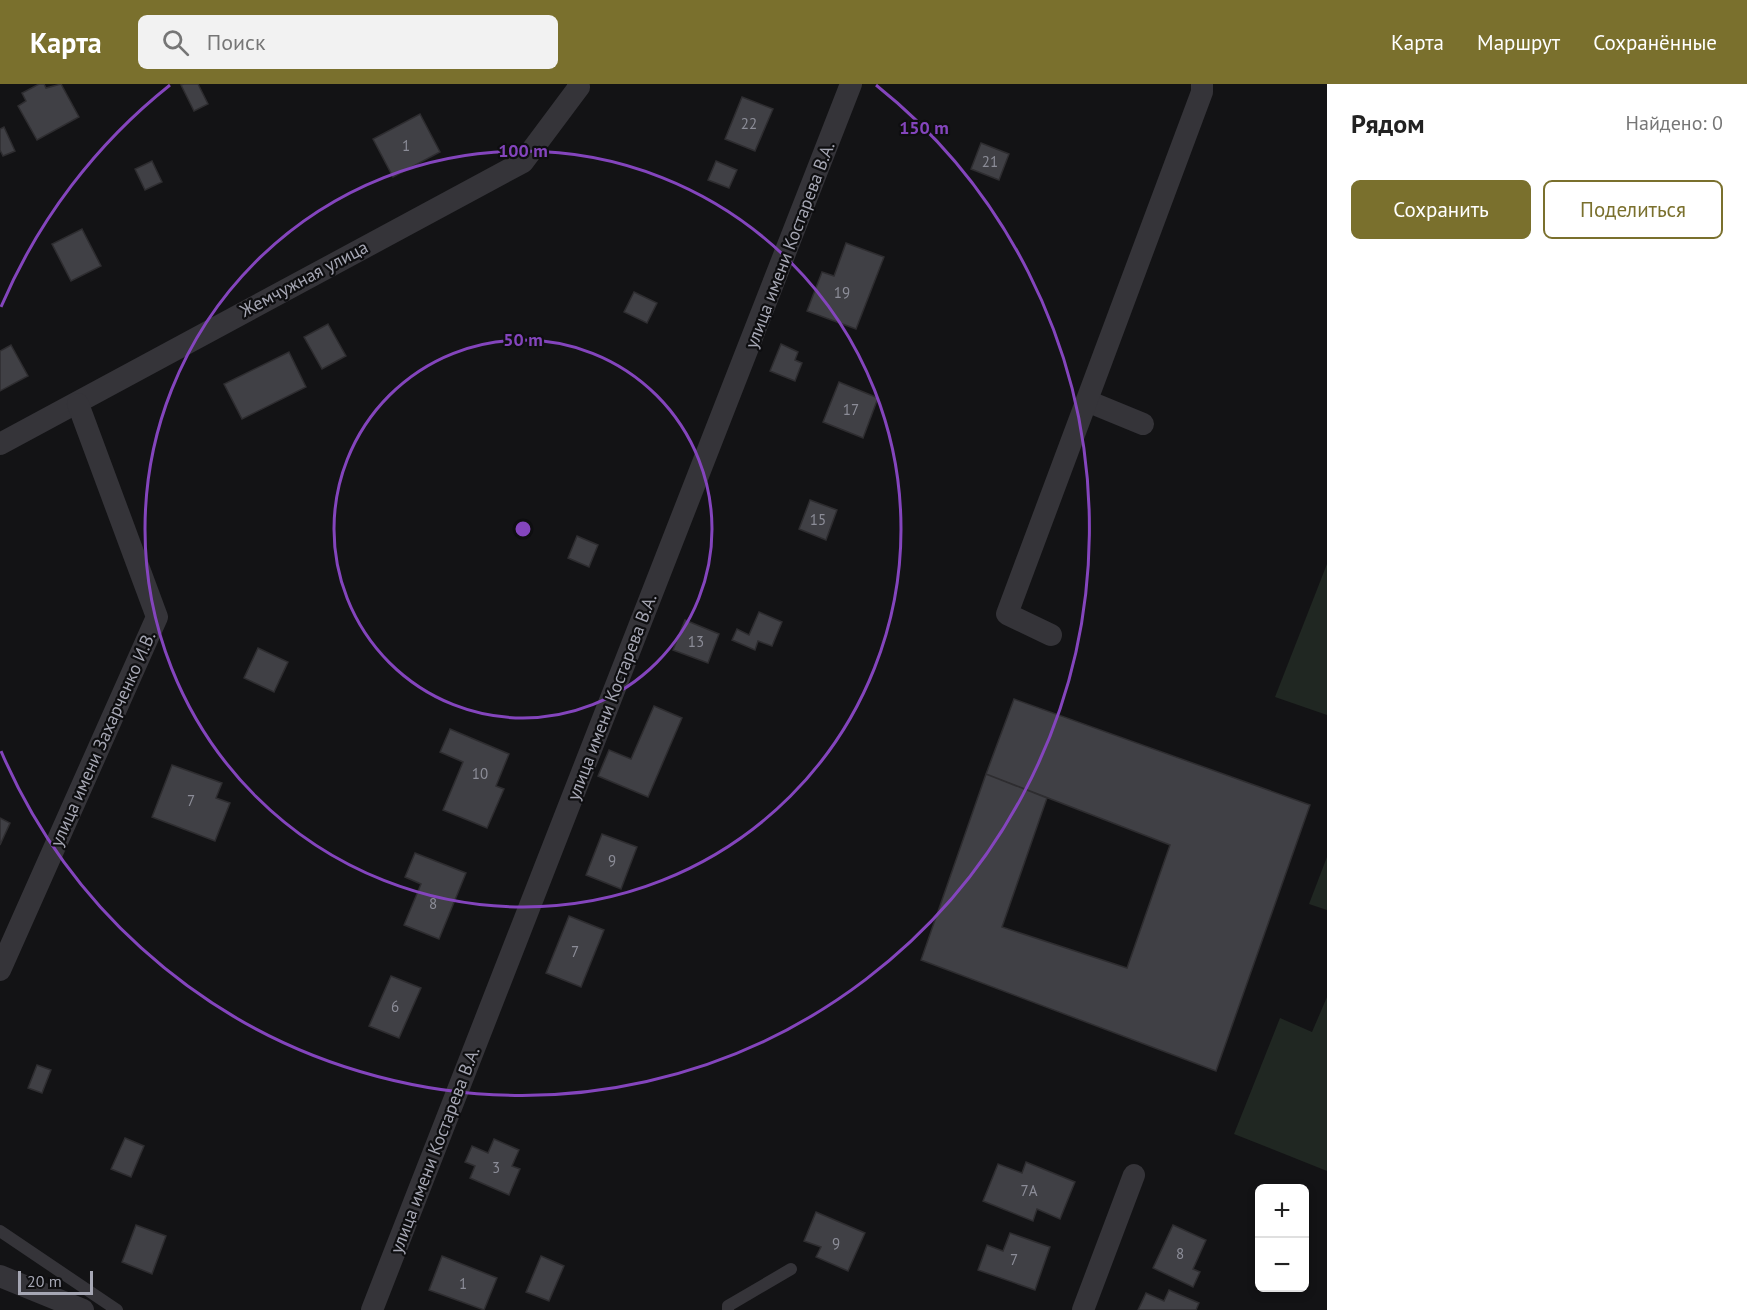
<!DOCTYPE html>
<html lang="ru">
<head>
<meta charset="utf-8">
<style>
  body { margin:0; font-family:"PT Sans",sans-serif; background:#f2f2f2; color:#222 }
  .controls { position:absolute; right:18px; bottom:18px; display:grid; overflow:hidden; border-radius:9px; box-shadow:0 3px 9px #0003 }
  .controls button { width:54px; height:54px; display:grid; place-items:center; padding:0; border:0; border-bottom:2px solid #e0e0e0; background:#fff; color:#222; font:30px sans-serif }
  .scale { position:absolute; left:18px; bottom:15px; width:75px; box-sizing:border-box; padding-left:6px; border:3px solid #a6a7b4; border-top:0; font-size:16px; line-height:21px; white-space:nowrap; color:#a6a7b4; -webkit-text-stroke:4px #0e0e10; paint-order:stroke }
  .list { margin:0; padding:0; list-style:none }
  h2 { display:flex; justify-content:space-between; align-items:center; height:78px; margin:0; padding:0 24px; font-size:26px }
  h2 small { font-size:20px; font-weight:400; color:#767676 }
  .actions { display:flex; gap:12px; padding:18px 24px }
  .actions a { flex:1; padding:14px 0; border:2px solid #7a702d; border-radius:9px; text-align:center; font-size:21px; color:#7a702d }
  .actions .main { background:#7a702d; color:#fff }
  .icon { flex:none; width:33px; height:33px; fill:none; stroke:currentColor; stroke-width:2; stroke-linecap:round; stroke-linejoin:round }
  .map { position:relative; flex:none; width:1327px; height:1226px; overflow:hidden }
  header { display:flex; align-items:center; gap:36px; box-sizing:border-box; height:84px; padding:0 30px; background:#7a702d; color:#fff }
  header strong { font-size:28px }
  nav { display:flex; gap:33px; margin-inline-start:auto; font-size:21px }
  .search { width:420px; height:54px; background:#f2f2f2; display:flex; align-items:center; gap:15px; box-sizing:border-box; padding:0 21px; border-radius:9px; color:#767676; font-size:22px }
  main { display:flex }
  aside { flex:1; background:#fff }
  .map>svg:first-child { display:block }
  .green { fill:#202722 }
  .building { fill:#404045; stroke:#2e2d30; stroke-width:1.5 }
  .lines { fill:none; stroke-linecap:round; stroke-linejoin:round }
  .lane { stroke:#353439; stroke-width:12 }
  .street { stroke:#353439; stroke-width:22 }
  .ring { fill:none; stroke:#8445bd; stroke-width:3 }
  .labels { text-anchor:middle; stroke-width:4.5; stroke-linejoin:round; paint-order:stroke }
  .number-label { font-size:15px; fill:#8c8d98 }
  .street-label { font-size:18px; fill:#a6a7b4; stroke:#0e0e10 }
  .centre { fill:#8445bd; stroke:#0e0e10; stroke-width:3 }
  .ring-label { font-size:18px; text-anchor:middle; font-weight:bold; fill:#8445bd; stroke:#0e0e10; stroke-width:4.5; stroke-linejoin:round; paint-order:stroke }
</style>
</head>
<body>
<header>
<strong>Карта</strong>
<div class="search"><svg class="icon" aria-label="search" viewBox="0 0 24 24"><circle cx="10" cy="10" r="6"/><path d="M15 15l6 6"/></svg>Поиск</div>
<nav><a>Карта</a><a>Маршрут</a><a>Сохранённые</a></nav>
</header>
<main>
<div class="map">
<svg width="1327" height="1226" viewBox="0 0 1327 1226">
  <rect width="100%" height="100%" fill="#131315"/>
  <g class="green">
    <polygon points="1327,480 1327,631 1275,613"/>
    <polygon points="1327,773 1327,826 1309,820"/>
    <polygon points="1327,913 1327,1087 1234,1050 1280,934 1312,948"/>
  </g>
  <g class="building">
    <polygon points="39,0 44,0 46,4 61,0 79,33 37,56 18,22 26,17 22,9"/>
    <polygon points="184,0 198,0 208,20 194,27 181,1"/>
    <polygon points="742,13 773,25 755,67 725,55"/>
    <polygon points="420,30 440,68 393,93 373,55"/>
    <polygon points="4,43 15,67 3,72 0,66 0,45"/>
    <polygon points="981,59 1009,70 999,96 971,85"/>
    <polygon points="152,77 162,98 145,106 135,85"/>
    <polygon points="716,77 737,86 729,104 708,96"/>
    <polygon points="82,145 101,182 71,197 52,160"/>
    <polygon points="846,159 884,173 856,245 807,227 822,188 834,192"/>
    <polygon points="634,208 657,219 647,239 624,228"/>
    <polygon points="328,240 346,272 322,285 304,253"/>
    <polygon points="781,260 798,268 795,276 802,279 795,297 770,287"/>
    <polygon points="11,261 28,292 0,307 0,267"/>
    <polygon points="289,268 306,303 242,335 224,300"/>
    <polygon points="839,298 878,314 863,354 823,338"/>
    <polygon points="810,416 837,426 826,456 799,445"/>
    <polygon points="577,452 598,461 589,483 568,474"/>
    <polygon points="759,528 782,538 772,562 758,557 755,566 732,556 737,545 749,551"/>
    <polygon points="685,536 719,550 708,579 673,566"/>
    <polygon points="258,564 288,578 274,608 244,594"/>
    <polygon points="1014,615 1310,721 1216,987 921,876 986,690 1047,714 1002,843 1127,884 1170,761 986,690"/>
    <polygon points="654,622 682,634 648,713 598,692 609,666 631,675"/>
    <polygon points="450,645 509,670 496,702 504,705 487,744 443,726 463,678 440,668"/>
    <polygon points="172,681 222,699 216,714 230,719 215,757 152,733"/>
    <polygon points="0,734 10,739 0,761"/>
    <polygon points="602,750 637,763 621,805 586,791"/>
    <polygon points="415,769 466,789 439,855 404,841 421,800 405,793"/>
    <polygon points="569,832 604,846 581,903 546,889"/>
    <polygon points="391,892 421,904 399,954 369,942"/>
    <polygon points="37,981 51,986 42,1009 28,1004"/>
    <polygon points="125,1054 144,1062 131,1093 111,1085"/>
    <polygon points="494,1055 519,1066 512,1082 520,1085 509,1111 470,1094 475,1082 465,1078 472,1062 488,1069"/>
    <polygon points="1026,1078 1075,1098 1060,1135 1037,1125 1033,1137 983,1117 998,1080 1022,1089"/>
    <polygon points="816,1128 865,1149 848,1187 816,1173 821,1163 804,1157"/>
    <polygon points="136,1141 166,1152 152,1190 122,1178"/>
    <polygon points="1173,1141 1206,1156 1193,1185 1200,1188 1193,1203 1153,1184"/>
    <polygon points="1010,1149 1050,1163 1035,1206 978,1186 987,1161 1003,1167"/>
    <polygon points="442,1172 497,1194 484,1226 429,1206"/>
    <polygon points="541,1172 564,1182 549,1217 526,1208"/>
    <polygon points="1169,1206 1199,1219 1196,1226 1138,1226 1146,1209 1164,1217"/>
  </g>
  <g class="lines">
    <g class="lane">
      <polyline points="0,1147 117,1226"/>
      <polyline points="728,1226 728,1222 791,1185"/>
    </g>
    <g class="street">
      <polyline points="1087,317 1143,340"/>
      <polyline points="0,360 523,78 579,3 578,0"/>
      <polyline points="1051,551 1007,530 1202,8 1202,0"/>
      <polyline points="0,886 157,533 78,320"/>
      <polyline points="0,1192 83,1226"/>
      <polyline points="372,1226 851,0"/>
      <polyline points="1083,1226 1134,1091"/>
    </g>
  </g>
  <g class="ring">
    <circle cx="523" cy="445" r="189"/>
    <circle cx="523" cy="445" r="378"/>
    <path d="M1 223A567 567 0 0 1 170 1M876 1A567 567 0 1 1 1 667"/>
  </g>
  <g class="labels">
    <g class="number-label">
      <text x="749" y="45">22</text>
      <text x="406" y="67">1</text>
      <text x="990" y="83">21</text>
      <text x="842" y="214">19</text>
      <text x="851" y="331">17</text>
      <text x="818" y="441">15</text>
      <text x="696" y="563">13</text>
      <text x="480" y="695">10</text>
      <text x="191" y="722">7</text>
      <text x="612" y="782">9</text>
      <text x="433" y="825">8</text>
      <text x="575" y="873">7</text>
      <text x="395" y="928">6</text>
      <text x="496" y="1089">3</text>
      <text x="1029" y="1112">7А</text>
      <text x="836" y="1165">9</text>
      <text x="1180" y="1175">8</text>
      <text x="1014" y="1181">7</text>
      <text x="463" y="1205">1</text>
    </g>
    <g class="street-label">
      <text transform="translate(790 161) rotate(-69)" y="6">улица имени Костарева В.А.</text>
      <text transform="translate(304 195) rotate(-28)" y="6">Жемчужная улица</text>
      <text transform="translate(612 613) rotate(-69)" y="6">улица имени Костарева В.А.</text>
      <text transform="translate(103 655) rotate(-66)" y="6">улица имени Захарченко И.В.</text>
      <text transform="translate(435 1066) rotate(-69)" y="6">улица имени Костарева В.А.</text>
    </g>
  </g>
  <circle cx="523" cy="445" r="9" class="centre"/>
  <g class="ring-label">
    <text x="924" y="50">150 m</text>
    <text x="523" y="73">100 m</text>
    <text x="523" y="262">50 m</text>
  </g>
</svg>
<div class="controls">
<button>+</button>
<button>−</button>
</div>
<div class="scale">20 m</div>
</div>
<aside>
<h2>Рядом<small>Найдено: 0</small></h2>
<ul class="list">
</ul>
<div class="actions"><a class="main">Сохранить</a><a>Поделиться</a></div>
</aside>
</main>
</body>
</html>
